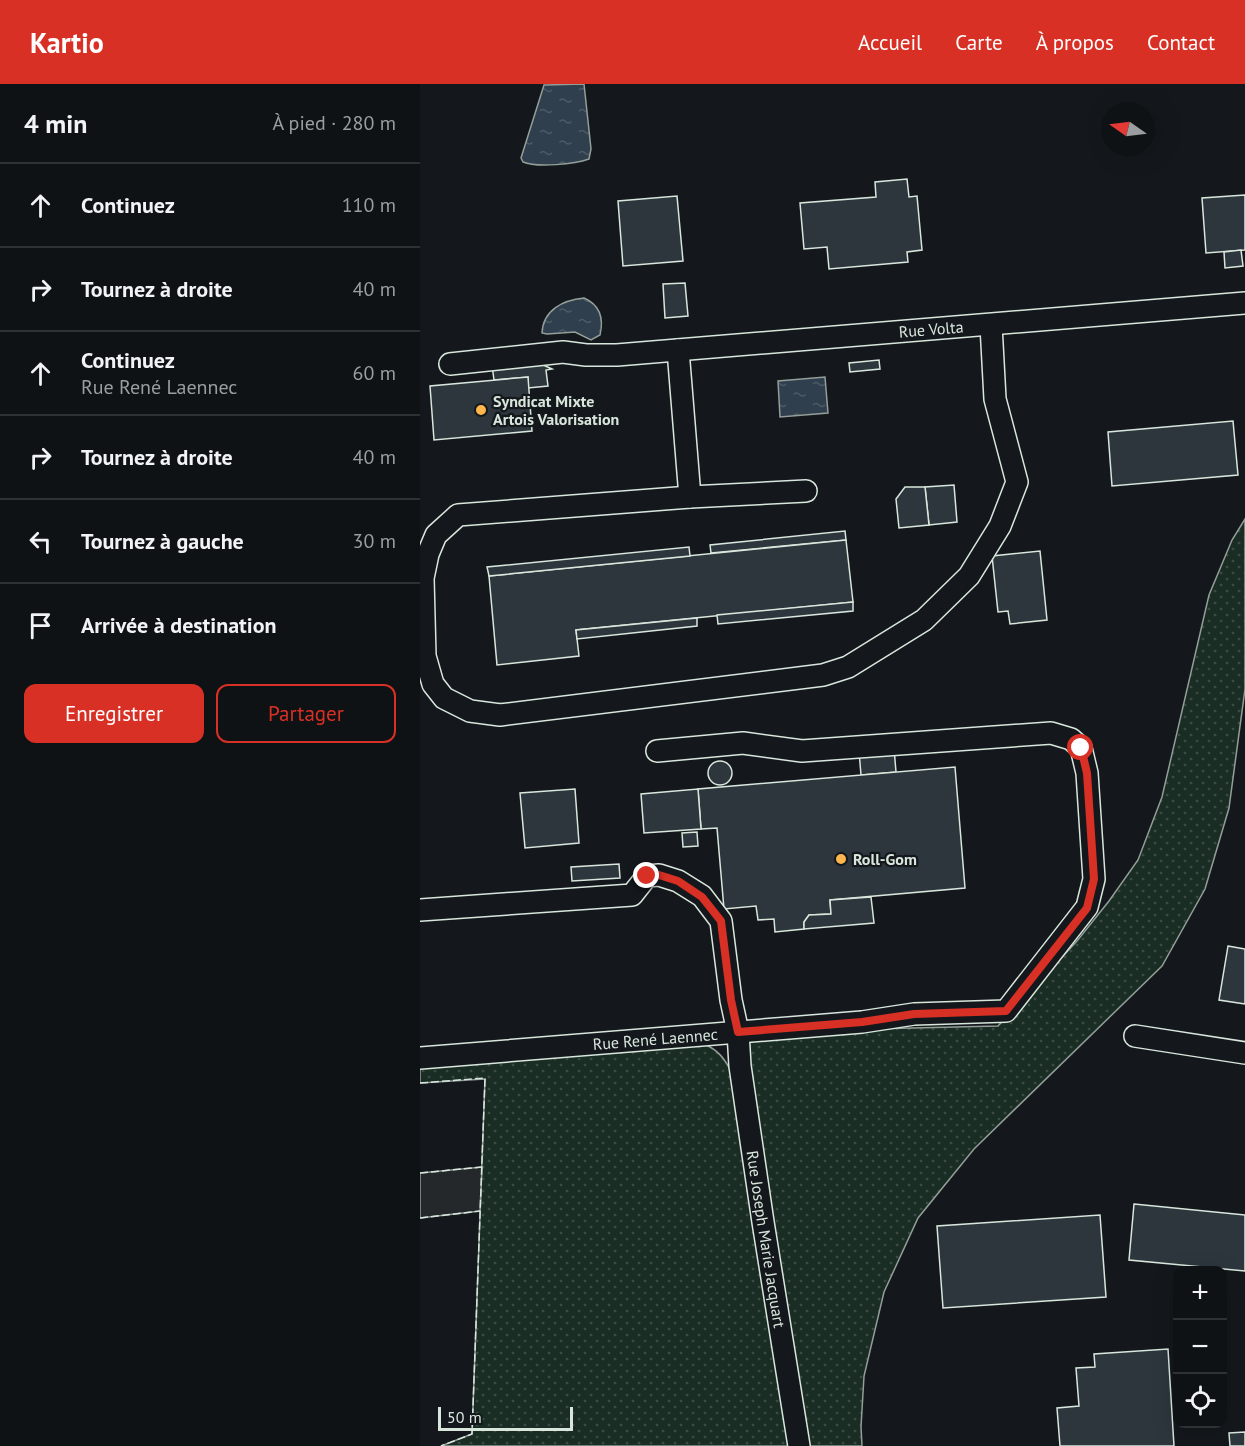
<!DOCTYPE html>
<html lang="fr">
<head>
<meta charset="utf-8">
<style>
  body { margin:0; font-family:"PT Sans",sans-serif; background:#1d2022; color:#f1f3f6 }
  .controls { position:absolute; right:18px; bottom:18px; display:grid; overflow:hidden; border-radius:12px; box-shadow:0 6px 24px #0002 }
  .controls button { width:54px; height:54px; display:grid; place-items:center; padding:0; border:0; border-bottom:2px solid #2f3234; background:#0f1215; color:#f1f3f6; font:30px sans-serif }
  .compass { position:absolute; left:681px; top:18px; width:54px; height:54px; border-radius:50%; background:#0f1215; box-shadow:0 6px 24px #0002; rotate:284deg }
  .scale { position:absolute; left:18px; bottom:15px; width:135px; box-sizing:border-box; padding-left:6px; border:3px solid #d8e6dc; border-top:0; font-size:16px; line-height:21px; white-space:nowrap; color:#d8e6dc; -webkit-text-stroke:4px #14181c; paint-order:stroke }
  .stop { position:absolute; width:18px; height:18px; margin:-14px; border:4px solid #d93025; border-radius:50%; background:#fff }
  .stop.end { background:#d93025; border-color:#fff; box-shadow:0 2px 6px #0008 }
  .list { margin:0; padding:0; list-style:none }
  h2 { display:flex; justify-content:space-between; align-items:center; height:78px; margin:0; padding:0 24px; font-size:26px }
  h2 small { font-size:20px; font-weight:400; color:#9b9ea0 }
  .list li { display:grid; grid-template-columns:39px 1fr auto; gap:18px; align-items:center; box-sizing:border-box; height:84px; padding:0 24px; border-top:2px solid #2f3234 }
  .list b { display:block; font-size:22px; white-space:nowrap }
  .list p { margin:0; font-size:20px; white-space:nowrap; color:#9b9ea0 }
  .list em { font-size:20px; font-style:normal; color:#9b9ea0 }
  .actions { display:flex; gap:12px; padding:18px 24px }
  .actions a { flex:1; padding:14px 0; border:2px solid #d93025; border-radius:12px; text-align:center; font-size:21px; color:#d93025 }
  .actions .main { background:#d93025; color:#fff }
  .icon { flex:none; width:33px; height:33px; fill:none; stroke:currentColor; stroke-width:2; stroke-linecap:round; stroke-linejoin:round }
  .map { position:relative; flex:none; width:825px; height:1362px; overflow:hidden }
  header { display:flex; align-items:center; gap:36px; box-sizing:border-box; height:84px; padding:0 30px; background:#d93025; color:#fff }
  header strong { font-size:28px }
  nav { display:flex; gap:33px; margin-inline-start:auto; font-size:21px }
  main { display:flex }
  aside { flex:1; background:#0f1215 }
  .map>svg:first-child { display:block }
  .grass { fill:url(#grass-dots); stroke:#939e99; stroke-width:1.5 }
  .parking { fill:#24282b; stroke:#939e99; stroke-width:1.5 }
  .water { fill:url(#water-ripples); stroke:#939e99; stroke-width:1.5 }
  .building { fill:#2c363c; stroke:#d8e6dc; stroke-width:1.5 }
  .lines { fill:none; stroke-linecap:round; stroke-linejoin:round }
  .minor-casing { stroke:#d8e6dc; stroke-width:24 }
  .minor { stroke:#14181c; stroke-width:21 }
  .fence { stroke:#d8e6dc; stroke-width:1.5; stroke-dasharray:8 3; stroke-linecap:butt }
  .route { stroke:#d93025; stroke-width:8 }
  .poi-dot { fill:#ffb74d; stroke:#14181c; stroke-width:2 }
  .labels { text-anchor:middle; stroke-width:4.5; stroke-linejoin:round; paint-order:stroke }
  .street-label { font-size:16px; fill:#d8e6dc; stroke:#14181c }
  .poi-label { font-size:16px; font-weight:bold; fill:#d8e6dc; stroke:#14181c; text-anchor:start }
</style>
</head>
<body>
<header>
<strong>Kartio</strong>
<nav><a>Accueil</a><a>Carte</a><a>À propos</a><a>Contact</a></nav>
</header>
<main>
<aside>
<h2>4 min<small>À pied · 280 m</small></h2>
<ul class="list">
<li><svg class="icon" aria-label="ahead" viewBox="0 0 24 24"><path d="M12 20V5M6 11l6-6 6 6"/></svg><div><b>Continuez</b></div><em>110 m</em></li>
<li><svg class="icon" aria-label="right" viewBox="0 0 24 24"><path d="M7 20v-9h11M14 6l5 5-5 5"/></svg><div><b>Tournez à droite</b></div><em>40 m</em></li>
<li><svg class="icon" aria-label="ahead" viewBox="0 0 24 24"><path d="M12 20V5M6 11l6-6 6 6"/></svg><div><b>Continuez</b><p>Rue René Laennec</p></div><em>60 m</em></li>
<li><svg class="icon" aria-label="right" viewBox="0 0 24 24"><path d="M7 20v-9h11M14 6l5 5-5 5"/></svg><div><b>Tournez à droite</b></div><em>40 m</em></li>
<li><svg class="icon" aria-label="left" viewBox="0 0 24 24"><path d="M17 20v-9H6M10 6l-5 5 5 5"/></svg><div><b>Tournez à gauche</b></div><em>30 m</em></li>
<li><svg class="icon" aria-label="arrive" viewBox="0 0 24 24"><path d="M6 21V4h12l-3 4 3 4H6"/></svg><div><b>Arrivée à destination</b></div></li>
</ul>
<div class="actions"><a class="main">Enregistrer</a><a>Partager</a></div>
</aside>
<div class="map">
<svg width="825" height="1362" viewBox="0 0 825 1362">
  <defs>
    <pattern id="grass-dots" width="8" height="8" patternUnits="userSpaceOnUse" patternTransform="scale(1.5)"><rect width="8" height="8" fill="#1a2d24"/><path d="M2 2h.1M6 6h.1" fill="none" stroke="#3b4b43" stroke-width="1.8" stroke-linecap="round"/></pattern>
    <pattern id="water-ripples" width="26" height="14" patternUnits="userSpaceOnUse" patternTransform="scale(1.5)"><rect width="26" height="14" fill="#2f3f4d"/><path d="M2 4q2-2 4 0t4 0M15 11q2-2 4 0t4 0" fill="none" stroke="#4c5b66"/></pattern>
  </defs>
  <rect width="100%" height="100%" fill="#14181c"/>
  <g class="grass">
    <polygon points="825,435 825,605 809,724 785,805 742,882 554,1065 498,1134 464,1208 444,1292 441,1343 442,1362 379,1362 318,948 578,942 657,857 689,817 718,776 742,713 789,511 812,456"/>
    <path d="M284 960C298 966 304 974 311 987L370 1362H21L52 1350 65 995 0 999V983Z"/>
  </g>
  <polygon class="parking" points="62,1083 60,1127 0,1134 0,1089"/>
  <g class="water">
    <path d="M164 0 171 65 169 75C155 80 117 84 103 78L101 74 124 1Z"/>
    <path d="M164 214C180 221 184 234 180 251L171 256 155 248 127 250 122 249C123 226 143 216 164 214Z"/>
    <polygon points="405,293 408,329 360,333 358,297"/>
  </g>
  <g class="building">
    <polygon points="487,95 489,113 497,112 502,166 487,168 488,178 409,185 407,163 384,165 380,119 456,113 455,98"/>
    <polygon points="825,111 825,166 786,169 782,114"/>
    <polygon points="257,112 263,177 203,182 198,117"/>
    <polygon points="821,166 823,182 805,184 804,168"/>
    <polygon points="265,199 268,232 245,234 243,200"/>
    <polygon points="459,276 460,285 430,288 429,279"/>
    <polygon points="121,280 132,285 126,286 128,302 108,304 108,293 74,296 72,281"/>
    <polygon points="108,293 112,347 14,356 10,302"/>
    <polygon points="813,337 818,391 692,402 688,348"/>
    <polygon points="534,401 537,438 509,441 505,403"/>
    <polygon points="485,403 505,403 509,441 479,444 476,415"/>
    <polygon points="425,447 426,456 291,469 290,461"/>
    <polygon points="426,456 433,518 156,546 159,572 77,581 69,492"/>
    <polygon points="269,463 270,472 69,492 67,483"/>
    <polygon points="620,467 627,536 590,540 588,527 578,528 572,472"/>
    <polygon points="433,518 433,527 298,540 297,531"/>
    <polygon points="277,534 277,542 157,555 156,546"/>
    <polygon points="474,664 476,688 441,691 439,667"/>
    <circle cx="300" cy="689" r="12"/>
    <polygon points="535,683 545,804 410,816 411,830 389,831 384,838 384,845 355,848 354,835 338,836 336,822 304,825 297,744 281,745 278,705"/>
    <polygon points="155,705 159,759 105,764 100,709"/>
    <polygon points="278,705 281,745 224,749 221,710"/>
    <polygon points="277,748 278,762 263,763 262,749"/>
    <polygon points="199,780 200,794 152,797 151,783"/>
    <polygon points="451,813 454,839 384,845 384,838 389,831 411,830 410,816"/>
    <polygon points="808,862 825,865 825,920 799,916"/>
    <polygon points="714,1120 825,1131 825,1187 709,1176"/>
    <polygon points="680,1131 686,1213 523,1224 517,1142"/>
    <polygon points="748,1265 754,1362 640,1362 637,1324 659,1322 656,1284 675,1283 674,1270"/>
    <polygon points="825,1348 825,1362 810,1362 809,1349"/>
  </g>
  <g class="lines">
    <g class="minor-casing">
      <g id="minor">
        <polyline points="258,266 270,413 386,407"/>
        <path id="s1" d="M30 280 143 268 166 271H197L825 219"/>
        <polyline points="270,413 38,431 16,451 8,470 3,494 5,572 13,600 24,614 50,627 80,631 403,591 428,583 504,536 549,492 580,442 597,398 575,315 571,241"/>
        <path id="s2" d="M0 826 212 811 227 792 239 791 258 797 282 812 301 837 311 916 318 948 320 982 343 1138 379 1362"/>
        <polyline points="715,952 825,969"/>
        <path id="s3" d="M0 974 442 938 494 930 586 927 667 823 674 795 667 689 661 664 651 655 631 649 382 667 323 659 237 667"/>
      </g>
    </g>
    <use href="#minor" class="minor"/>
    <g class="fence">
      <polyline points="0,999 65,994 52,1350 21,1362"/>
      <polyline points="0,1089 62,1083"/>
      <polyline points="0,1134 60,1127"/>
    </g>
  </g>
  <g class="lines">
    <polyline class="route" points="227,792 239,791 258,797 282,813 301,837 311,916 318,948 442,938 494,930 586,927 667,824 674,795 667,689 661,664"/>
  </g>
  <g class="poi-dot">
    <circle cx="61" cy="326" r="6"/>
    <circle cx="421" cy="775" r="6"/>
  </g>
  <g class="labels">
    <g class="street-label">
      <text dy="6" stroke="none"><textPath href="#s1" startOffset="483">Rue Volta</textPath></text>
      <text dy="6" stroke="none"><textPath href="#s3" startOffset="236">Rue René Laennec</textPath></text>
      <text dy="6" stroke="none"><textPath href="#s2" startOffset="650">Rue Joseph Marie Jacquart</textPath></text>
    </g>
    <g class="poi-label">
      <text x="73" y="323">Syndicat Mixte<tspan x="73" dy="18">Artois Valorisation</tspan></text>
      <text x="433" y="781">Roll-Gom</text>
    </g>
  </g>
</svg>
<div class="controls">
<button>+</button>
<button>−</button>
<button><svg class="icon" aria-label="locate" viewBox="0 0 24 24"><circle cx="12" cy="12" r="6"/><path d="M12 2v4M12 18v4M2 12h4M18 12h4"/></svg></button>
</div>
<svg class="compass" viewBox="-18 -18 36 36"><path d="M0-13l5 13h-10z" fill="#e53935"/><path d="M0 13l5-13h-10z" fill="#9b9ea0"/></svg>
<div class="scale">50 m</div>
<div class="stop" style="left:661px;top:664px"></div>
<div class="stop end" style="left:227px;top:792px"></div>
</div>
</main>
</body>
</html>
